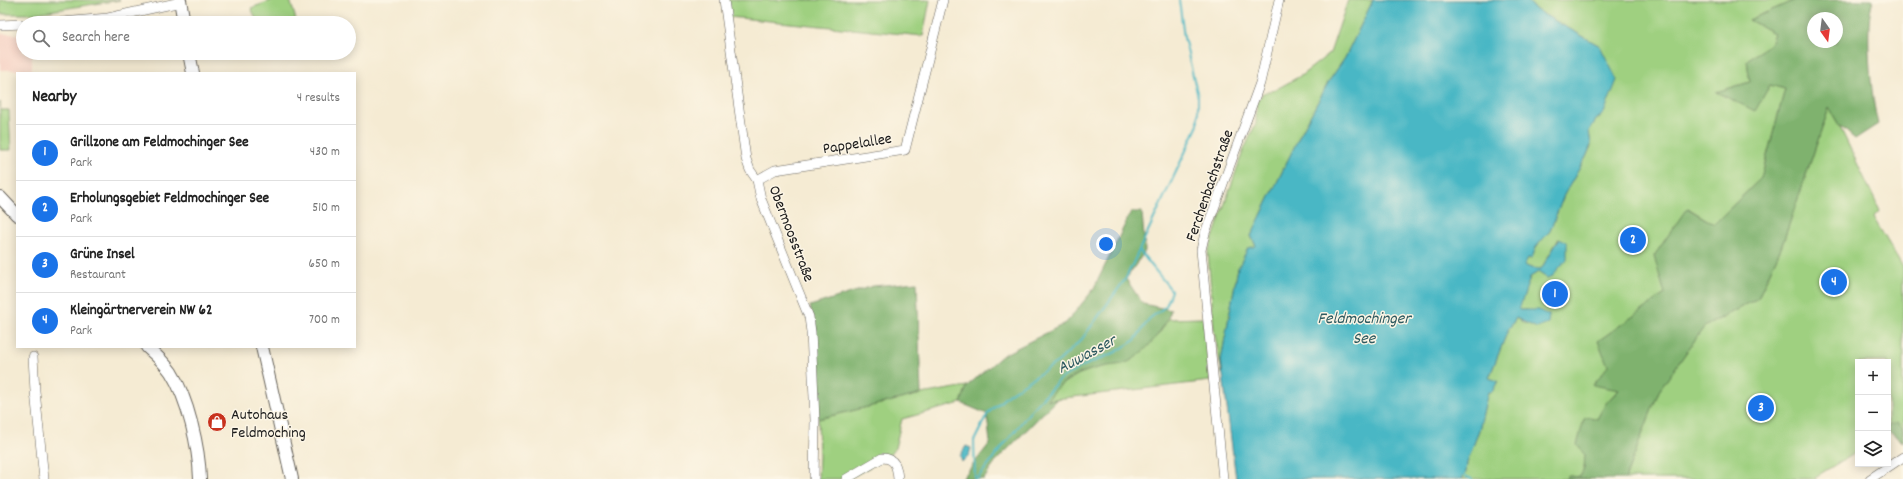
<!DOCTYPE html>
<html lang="en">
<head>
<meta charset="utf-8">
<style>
  body { margin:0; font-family:Dekko,sans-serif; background:#f2f2f2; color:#222 }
  .controls { position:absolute; right:12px; bottom:12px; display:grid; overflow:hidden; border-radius:0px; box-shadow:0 2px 10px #0003 }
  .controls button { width:36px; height:36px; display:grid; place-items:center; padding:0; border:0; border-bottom:1px solid #e0e0e0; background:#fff; color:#222; font:20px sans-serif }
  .compass { position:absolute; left:1807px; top:12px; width:36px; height:36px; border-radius:50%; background:#fff; box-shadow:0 2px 10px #0003; rotate:166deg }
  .you { position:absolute; left:1106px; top:244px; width:14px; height:14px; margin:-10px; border:3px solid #fff; border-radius:50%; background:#1a73e8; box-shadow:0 0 0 6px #1a73e833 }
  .badge { display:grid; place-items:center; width:26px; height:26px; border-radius:50%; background:#1a73e8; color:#fff; font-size:13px; font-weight:700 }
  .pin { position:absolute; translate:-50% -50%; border:2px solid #fff; box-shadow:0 1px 4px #0006 }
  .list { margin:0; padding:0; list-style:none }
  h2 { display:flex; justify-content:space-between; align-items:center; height:52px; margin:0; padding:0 16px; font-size:17px }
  h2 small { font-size:13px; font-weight:400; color:#767676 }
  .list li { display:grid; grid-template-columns:26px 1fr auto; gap:12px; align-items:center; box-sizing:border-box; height:56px; padding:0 16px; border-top:1px solid #e0e0e0 }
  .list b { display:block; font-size:15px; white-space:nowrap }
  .list p { margin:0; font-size:13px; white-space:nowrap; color:#767676 }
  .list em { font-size:13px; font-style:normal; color:#767676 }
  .icon { flex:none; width:22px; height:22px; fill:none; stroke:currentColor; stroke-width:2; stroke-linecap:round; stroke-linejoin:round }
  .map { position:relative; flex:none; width:1903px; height:479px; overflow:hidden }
  .search { position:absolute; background:#fff; box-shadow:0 2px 10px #0003; left:16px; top:16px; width:340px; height:44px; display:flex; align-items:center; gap:10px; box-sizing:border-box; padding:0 14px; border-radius:22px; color:#767676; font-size:15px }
  .panel { position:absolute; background:#fff; box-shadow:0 2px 10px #0003; left:16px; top:72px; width:340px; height:276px; border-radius:0px }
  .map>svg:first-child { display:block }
  .built { fill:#f6d2c5 }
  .green { fill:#9fd080; stroke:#5e764e }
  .forest { fill:#7fb26e; stroke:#4e6745; fill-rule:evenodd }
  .water { fill:#49b7c5; stroke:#326a70 }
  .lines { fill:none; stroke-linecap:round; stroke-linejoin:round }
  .stream { stroke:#49b7c5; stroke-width:2 }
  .minor-casing { stroke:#68645c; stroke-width:10 }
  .major-casing { stroke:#68645c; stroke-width:14 }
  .minor { stroke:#fff; stroke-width:9 }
  .major { stroke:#fff; stroke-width:12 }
  .labels { text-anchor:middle; stroke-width:3; stroke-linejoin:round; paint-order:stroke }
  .street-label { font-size:16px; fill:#1c1c1c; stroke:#fcf5e5 }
  .poi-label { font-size:16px; fill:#1c1c1c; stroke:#fcf5e5; text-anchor:start }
  .water-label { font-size:17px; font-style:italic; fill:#2e5a60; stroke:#fcf5e5 }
</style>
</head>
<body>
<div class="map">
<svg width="1903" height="479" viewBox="0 0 1903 479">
  <rect width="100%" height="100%" fill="#fcf5e5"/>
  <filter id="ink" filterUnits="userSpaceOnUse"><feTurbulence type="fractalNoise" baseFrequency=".025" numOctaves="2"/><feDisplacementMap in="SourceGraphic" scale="8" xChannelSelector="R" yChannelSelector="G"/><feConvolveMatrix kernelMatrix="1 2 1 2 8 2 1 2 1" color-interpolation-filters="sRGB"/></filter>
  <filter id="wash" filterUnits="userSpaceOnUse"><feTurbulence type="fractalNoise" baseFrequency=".012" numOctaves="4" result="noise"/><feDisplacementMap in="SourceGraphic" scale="16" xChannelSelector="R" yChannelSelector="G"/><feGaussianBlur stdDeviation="0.9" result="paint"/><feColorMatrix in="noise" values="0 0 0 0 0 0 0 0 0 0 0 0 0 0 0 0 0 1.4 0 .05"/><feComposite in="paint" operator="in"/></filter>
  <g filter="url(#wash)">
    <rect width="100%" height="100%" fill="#f5ebd3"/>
    <polygon class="built" points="0,34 23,34 23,53 32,53 32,70 0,70"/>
    <g class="green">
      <polygon points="0,0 120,0 30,14 0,14"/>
      <polygon points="273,0 290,0 297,23 258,23 251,8"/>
      <polygon points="727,0 930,0 923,36 729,17"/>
      <polygon points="1348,0 1373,0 1345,58 1329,81 1300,135 1251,236 1256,246 1238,268 1221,360 1222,374 1214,330 1208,252 1242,154 1256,123 1257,101 1263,93 1275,90 1302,75 1330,53"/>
      <polygon points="1527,0 1795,0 1749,20 1774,33 1770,44 1747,60 1750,82 1717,92 1755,110 1770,85 1785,89 1761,178 1714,224 1688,208 1654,256 1665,294 1598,341 1619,389 1606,403 1597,419 1590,417 1584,469 1580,477 1569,476 1565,479 1462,479 1466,472 1467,463 1479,430 1488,391 1497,381 1489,378 1508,330 1516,318 1525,324 1528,310 1518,310 1530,277 1538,272 1547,278 1559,238 1541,269 1531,268 1524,265 1528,258 1532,258 1536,247 1550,231 1564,195 1586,157 1591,146 1589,131 1596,120 1604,113 1600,46 1536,10"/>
      <polygon points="268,53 292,53 270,59"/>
      <polygon points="0,102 0,110 9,110 11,150 0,150"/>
      <polygon points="1829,108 1839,125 1880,211 1873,217 1903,267 1903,434 1898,427 1888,433 1888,362 1858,362 1858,451 1815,477 1816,479 1625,479 1659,391 1704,327 1758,298 1781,248"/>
      <polygon points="1203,318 1210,381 1047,400 1057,387 1079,374 1140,353 1161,331 1168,319"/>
      <polygon points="967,386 961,403 902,419 895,448 888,457 848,479 818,479 819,456 818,419 921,394"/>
    </g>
    <g class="forest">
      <path d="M1795 0H1873C1864 24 1871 98 1878 124L1855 139 1839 125 1829 108 1781 248 1758 298 1704 327 1659 391 1625 479H1565L1569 476 1580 477 1584 469 1585 455 1577 445 1584 419 1590 417 1597 419 1606 403 1619 390 1593 385 1608 366 1598 341 1665 294 1654 256 1687 208 1714 224 1761 178 1785 89 1770 85 1755 111 1716 92 1750 82 1747 60 1770 44 1774 33 1749 20ZM1813 18H1837V42H1813Z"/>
      <path d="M1131 212H1142L1145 251 1126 279 1143 304 1171 310C1166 327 1145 354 1128 362 1123 365 1114 365 1107 366 1082 371 1062 378 1048 400L1057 399 997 460 984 479H962L990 443 987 414 961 403 967 386 1003 355 1066 323 1093 290Z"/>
      <polygon points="917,282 921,394 818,419 815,327 810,306 873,286"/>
      <polygon points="1897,423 1903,429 1903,442 1888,431 1888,426"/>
    </g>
    <g class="water">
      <polygon points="1373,0 1527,0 1536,10 1600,46 1617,80 1604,113 1596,120 1589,131 1591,145 1586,157 1564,195 1550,231 1536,247 1532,258 1528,258 1524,265 1531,268 1541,269 1560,238 1567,243 1567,259 1551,277 1547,278 1538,272 1530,277 1519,310 1538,310 1549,315 1548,324 1537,328 1516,318 1508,330 1489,378 1498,381 1492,392 1488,392 1479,430 1467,463 1466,472 1462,479 1236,479 1221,360 1238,268 1248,248 1256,246 1251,236 1300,135 1329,81 1345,58"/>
      <polygon points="966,446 971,448 969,455 962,462 960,456"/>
    </g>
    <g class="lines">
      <g class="stream">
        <polyline points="1465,476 1472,479"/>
        <polyline points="975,479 974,441 988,413 1009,394 1059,361 1082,339 1126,278 1198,125 1198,97 1184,37 1179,0"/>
        <polyline points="977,479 1033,408 1060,379 1083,366 1116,352 1135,340 1149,319 1166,306 1172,291 1139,250"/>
      </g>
    </g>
  </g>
  <g filter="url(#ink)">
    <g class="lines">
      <g class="minor-casing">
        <g id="minor">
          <polyline points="724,0 746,159 750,170 757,180 761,199 809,317 811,332 815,420 814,479"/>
          <polyline points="51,23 108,18 181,2"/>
          <polyline points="0,25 23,24"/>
          <polyline points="757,180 775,170 905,150 943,0"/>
          <polyline points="33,357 35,391 44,479"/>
          <path d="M846 479 882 458C896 458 897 468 898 479"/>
          <polyline points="1223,479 1201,250 1205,233 1260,83 1279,0"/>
          <polyline points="1870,479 1903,457"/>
        </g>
      </g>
      <g class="major-casing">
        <g id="major">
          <polyline points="180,0 184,23"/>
          <polyline points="189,53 193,73"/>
          <polyline points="0,197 17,215"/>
          <path d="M147 347C156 355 164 362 171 372 188 399 199 447 200 479"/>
          <polyline points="262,347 292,479"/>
        </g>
      </g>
      <use href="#minor" class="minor"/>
      <use href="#major" class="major"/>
    </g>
  </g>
  <defs>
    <g id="shop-disc" transform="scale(1)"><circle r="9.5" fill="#c8321e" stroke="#fcf5e5"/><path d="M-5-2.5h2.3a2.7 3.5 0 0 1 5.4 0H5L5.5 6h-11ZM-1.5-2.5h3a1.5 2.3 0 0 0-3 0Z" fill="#fff"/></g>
  </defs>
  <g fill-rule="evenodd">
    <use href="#shop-disc" x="217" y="422"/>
  </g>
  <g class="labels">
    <g class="street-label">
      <text transform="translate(857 142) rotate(-9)" y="6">Pappelallee</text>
      <text transform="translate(1208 185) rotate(-71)" y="6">Ferchenbachstraße</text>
      <text transform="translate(793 233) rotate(69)" y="6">Obermoosstraße</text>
    </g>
    <g class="poi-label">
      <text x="231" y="419">Autohaus<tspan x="231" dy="18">Feldmoching</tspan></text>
    </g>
    <g class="water-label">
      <text x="1364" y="323">Feldmochinger<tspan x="1364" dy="20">See</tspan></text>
      <text transform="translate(1086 353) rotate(-28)" y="6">Auwasser</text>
    </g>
  </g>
</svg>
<div class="controls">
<button>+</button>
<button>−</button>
<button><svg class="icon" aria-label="layers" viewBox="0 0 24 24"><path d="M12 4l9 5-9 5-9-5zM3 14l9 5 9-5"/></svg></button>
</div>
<svg class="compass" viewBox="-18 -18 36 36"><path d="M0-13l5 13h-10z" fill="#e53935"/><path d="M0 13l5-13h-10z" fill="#767676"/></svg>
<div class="you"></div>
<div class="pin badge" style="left:1555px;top:294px">1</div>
<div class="pin badge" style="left:1633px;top:240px">2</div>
<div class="pin badge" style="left:1761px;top:408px">3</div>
<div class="pin badge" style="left:1834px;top:282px">4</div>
<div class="search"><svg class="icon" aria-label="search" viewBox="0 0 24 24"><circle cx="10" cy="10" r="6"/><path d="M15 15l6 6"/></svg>Search here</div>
<section class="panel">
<h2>Nearby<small>4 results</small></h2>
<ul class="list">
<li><span class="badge">1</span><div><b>Grillzone am Feldmochinger See</b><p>Park</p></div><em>430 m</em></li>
<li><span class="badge">2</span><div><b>Erholungsgebiet Feldmochinger See</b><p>Park</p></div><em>510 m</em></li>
<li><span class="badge">3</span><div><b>Grüne Insel</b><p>Restaurant</p></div><em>650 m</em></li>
<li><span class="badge">4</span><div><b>Kleingärtnerverein NW 62</b><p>Park</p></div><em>700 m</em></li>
</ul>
</section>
</div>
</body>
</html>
